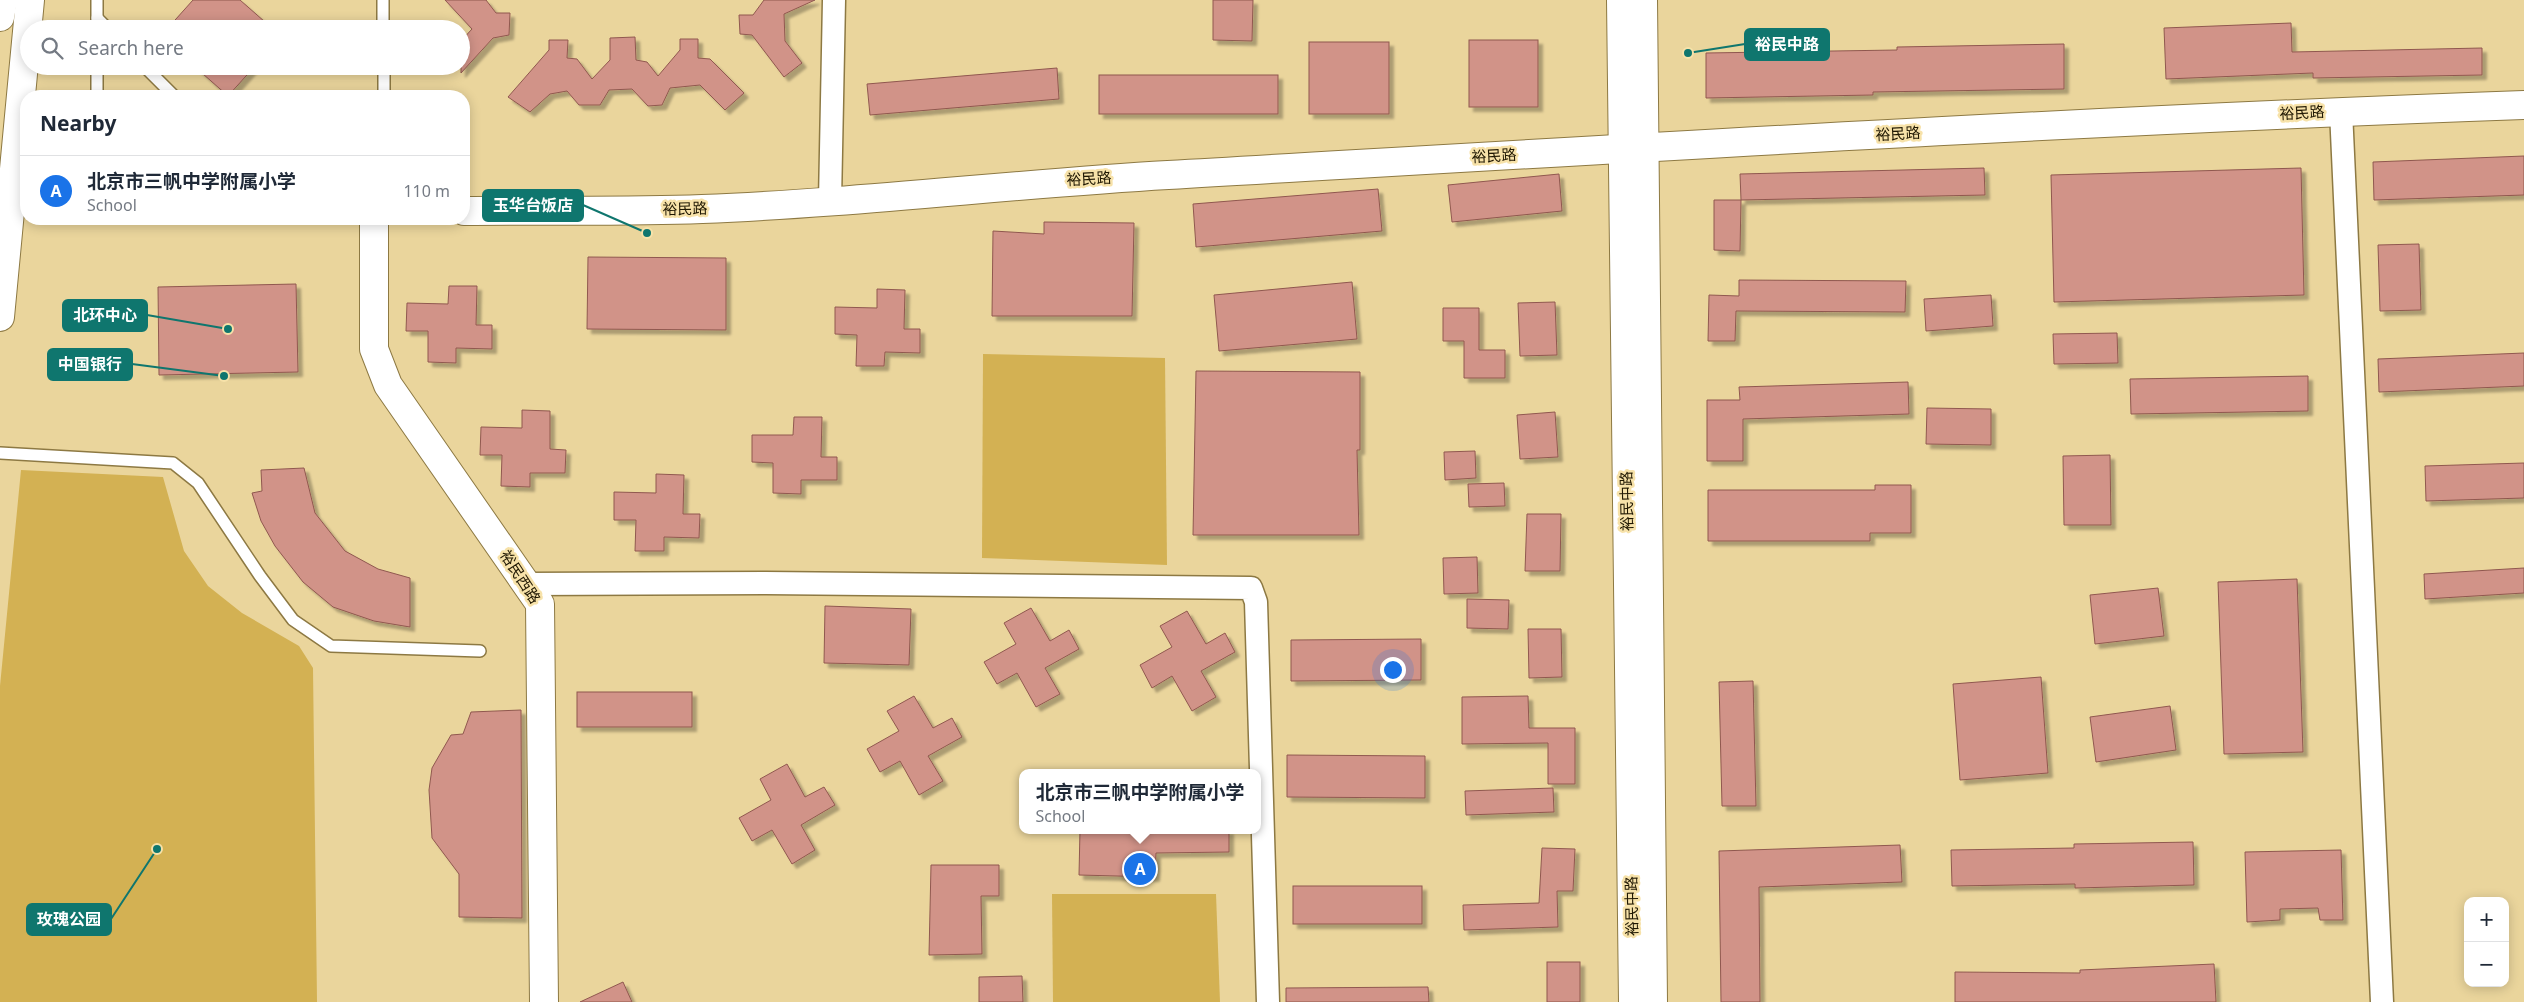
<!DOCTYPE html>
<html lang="en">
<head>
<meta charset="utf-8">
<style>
  body { margin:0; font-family:"Noto Sans","Noto Sans SC",sans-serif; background:#f6f6f7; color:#1f2937 }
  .controls { position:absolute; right:15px; bottom:15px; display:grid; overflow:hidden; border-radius:10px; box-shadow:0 2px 12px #0003 }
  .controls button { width:45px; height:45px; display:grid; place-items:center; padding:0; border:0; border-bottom:1px solid #e0e1e3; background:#fff; color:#1f2937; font:25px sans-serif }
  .you { position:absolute; left:1392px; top:669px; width:18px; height:18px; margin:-12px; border:4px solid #fff; border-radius:50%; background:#1a73e8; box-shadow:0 0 0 8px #1a73e833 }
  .badge { display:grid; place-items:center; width:32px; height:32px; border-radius:50%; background:#1a73e8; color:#fff; font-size:16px; font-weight:700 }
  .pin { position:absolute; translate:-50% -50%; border:2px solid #fff; box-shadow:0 1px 5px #0006 }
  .popup { position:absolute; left:1019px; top:769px; width:242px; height:65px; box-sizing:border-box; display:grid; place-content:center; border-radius:10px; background:#fff; filter:drop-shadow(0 1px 4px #0005); font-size:16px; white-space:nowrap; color:#747a83 }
  .popup b { font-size:19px; color:#1f2937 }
  .popup::after { content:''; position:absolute; left:50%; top:100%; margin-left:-10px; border:10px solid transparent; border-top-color:#fff }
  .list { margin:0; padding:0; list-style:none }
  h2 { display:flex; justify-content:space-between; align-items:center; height:65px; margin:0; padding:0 20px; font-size:21px }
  h2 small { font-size:16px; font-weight:400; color:#747a83 }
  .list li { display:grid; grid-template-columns:32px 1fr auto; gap:15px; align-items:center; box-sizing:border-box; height:70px; padding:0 20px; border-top:1px solid #e0e1e3 }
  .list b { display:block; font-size:19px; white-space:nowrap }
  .list p { margin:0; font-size:16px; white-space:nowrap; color:#747a83 }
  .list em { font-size:16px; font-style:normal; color:#747a83 }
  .icon { flex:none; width:28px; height:28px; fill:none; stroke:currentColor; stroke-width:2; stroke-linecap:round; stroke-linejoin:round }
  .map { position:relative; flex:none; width:2524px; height:1002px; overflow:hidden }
  .search { position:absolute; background:#fff; box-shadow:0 2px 12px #0003; left:20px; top:20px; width:450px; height:55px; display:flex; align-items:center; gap:12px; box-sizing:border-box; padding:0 18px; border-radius:28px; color:#747a83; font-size:19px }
  .panel { position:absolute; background:#fff; box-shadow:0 2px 12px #0003; left:20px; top:90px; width:450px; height:135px; border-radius:20px }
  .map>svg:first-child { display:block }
  .green { fill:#d3b153 }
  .building { fill:#d19388; stroke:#90584f; filter:url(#shadow) }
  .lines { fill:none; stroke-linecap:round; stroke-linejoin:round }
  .lane-casing { stroke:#8d7943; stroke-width:14 }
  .street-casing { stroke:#8d7943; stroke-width:25 }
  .secondary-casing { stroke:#8d7943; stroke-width:30 }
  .highway-casing { stroke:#8d7943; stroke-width:30 }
  .lane { stroke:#fff; stroke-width:11 }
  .street { stroke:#fff; stroke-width:22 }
  .secondary { stroke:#fff; stroke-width:28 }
  .highway { stroke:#fff; stroke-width:28 }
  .labels { text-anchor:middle; stroke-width:5; stroke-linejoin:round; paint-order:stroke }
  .street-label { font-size:15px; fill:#1f1702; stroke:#f7e2a9 }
  .leader { fill:none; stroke:#0f766e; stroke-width:2 }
  .callout-dot { fill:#0f766e; stroke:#f7e2a9; stroke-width:2 }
  .callout { fill:#0f766e; stroke:#0f766e; stroke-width:2 }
  .callout-label { font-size:16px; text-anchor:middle; font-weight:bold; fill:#fff }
</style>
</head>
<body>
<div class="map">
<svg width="2524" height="1002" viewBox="0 0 2524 1002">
  <defs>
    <filter id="shadow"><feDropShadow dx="4.5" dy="4.5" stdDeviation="1" flood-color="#0004"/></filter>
  </defs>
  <rect width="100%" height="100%" fill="#ead59c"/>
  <g class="green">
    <polygon points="983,354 1165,358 1167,565 982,558"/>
    <polygon points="21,470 163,477 184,551 208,586 242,613 299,646 313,668 317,1002 0,1002 0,686"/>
    <polygon points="1052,894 1216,894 1220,1002 1053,1002"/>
  </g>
  <g class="building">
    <polygon points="193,0 240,0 273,29 167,29"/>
    <polygon points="445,0 486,0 496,13 510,13 509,35 493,38 461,73 461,41 472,29"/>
    <polygon points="764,0 815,0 784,14 785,41 802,63 784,77 752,35 740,34 739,15 753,15"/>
    <polygon points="1213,0 1253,0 1252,41 1213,40"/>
    <polygon points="2291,23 2292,52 2482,48 2482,75 2313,78 2313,73 2166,79 2164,28"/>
    <polygon points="635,37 636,60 647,62 658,76 680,50 680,39 698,39 698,58 710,59 744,93 725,110 700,85 670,88 662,105 648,106 632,89 609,90 600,105 579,105 567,91 550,94 530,112 508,97 549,50 549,40 568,40 567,58 577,59 592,79 610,60 610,38"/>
    <rect x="1469" y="40" width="69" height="67"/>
    <rect x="1309" y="42" width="80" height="72"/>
    <polygon points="2064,44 2064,89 1873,92 1873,95 1706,98 1706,53 1897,50 1897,47"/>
    <polygon points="194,66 255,66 228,96"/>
    <polygon points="1057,68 1059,99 870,115 867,84"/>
    <rect x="1099" y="75" width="179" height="39"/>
    <polygon points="2524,156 2524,195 2374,200 2373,162"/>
    <polygon points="1984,168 1985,195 1741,200 1740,174"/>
    <polygon points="2301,168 2304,295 2054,302 2051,175"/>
    <polygon points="1559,174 1562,211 1452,222 1448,185"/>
    <polygon points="1378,189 1382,231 1196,247 1193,204"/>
    <polygon points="1714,200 1741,200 1740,251 1714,250"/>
    <polygon points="1044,222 1134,223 1132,316 992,316 993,231 1044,234"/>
    <polygon points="2419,244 2421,310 2380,311 2378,245"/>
    <polygon points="588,257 726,258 726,330 587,329"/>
    <polygon points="1739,280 1906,281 1905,312 1736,311 1735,341 1708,341 1709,295 1739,296"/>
    <polygon points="1352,282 1357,339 1219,351 1214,295"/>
    <polygon points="296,284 298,372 159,375 158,287"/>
    <polygon points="449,286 477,286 476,325 492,325 492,349 456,348 456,363 428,362 428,331 406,331 407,303 448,304"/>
    <polygon points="877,289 905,290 904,329 920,329 920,353 885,352 884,366 856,366 857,335 835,334 835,307 877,308"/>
    <polygon points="1991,295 1993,326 1926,331 1924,299"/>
    <polygon points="1555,302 1557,355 1520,356 1518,303"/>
    <polygon points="1443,308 1479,308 1479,350 1505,350 1505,378 1464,378 1464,341 1443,341"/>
    <polygon points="2117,333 2118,363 2054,364 2053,334"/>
    <polygon points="2524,353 2524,386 2379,392 2378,359"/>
    <polygon points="1196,371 1360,372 1360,450 1357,450 1359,535 1193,535"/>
    <polygon points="2308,376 2308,411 2131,414 2130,379"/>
    <polygon points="1908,382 1909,414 1743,419 1743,461 1707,461 1707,400 1740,400 1739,387"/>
    <polygon points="1927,408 1991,409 1991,445 1926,444"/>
    <polygon points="522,410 550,411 550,449 566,450 565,473 530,473 530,487 501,486 502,455 480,455 481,427 522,428"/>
    <polygon points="1555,412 1558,457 1520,459 1517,415"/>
    <polygon points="794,417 822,417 821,457 837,457 837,480 801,480 801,494 773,493 773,463 752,462 752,435 793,435"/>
    <polygon points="1475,451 1476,478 1445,480 1444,452"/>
    <polygon points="2110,455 2111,525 2064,525 2063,456"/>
    <polygon points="2524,463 2524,498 2426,501 2425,466"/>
    <polygon points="304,468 315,513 345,551 378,569 410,578 410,627 374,621 333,607 303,582 275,546 261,521 252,493 262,491 261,470"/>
    <polygon points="656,474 684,475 683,514 700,514 699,538 664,537 664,551 635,551 636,520 614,520 614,492 656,493"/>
    <polygon points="1504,483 1505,506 1469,507 1468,484"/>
    <polygon points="1875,485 1911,485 1911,533 1870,533 1870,541 1708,541 1708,490 1875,490"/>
    <polygon points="1527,514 1561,514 1560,571 1525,571"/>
    <polygon points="1477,557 1478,593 1444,594 1443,558"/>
    <polygon points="2524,568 2524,593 2425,599 2424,574"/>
    <polygon points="2297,579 2303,752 2224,754 2218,582"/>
    <polygon points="2158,588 2164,636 2095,644 2090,595"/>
    <polygon points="1467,599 1509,600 1508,629 1467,628"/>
    <polygon points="825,606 911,609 909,665 824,663"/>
    <polygon points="1031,608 1050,641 1069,630 1079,649 1045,668 1060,694 1036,707 1017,673 997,684 984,662 1016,644 1004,623"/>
    <polygon points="1187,611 1206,644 1225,633 1235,652 1201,671 1216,697 1192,711 1172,676 1152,688 1140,665 1172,647 1160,626"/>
    <polygon points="1528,629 1561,629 1562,677 1529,678"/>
    <polygon points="1421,639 1421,680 1291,681 1291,640"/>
    <polygon points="2041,677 2048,773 1960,780 1953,684"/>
    <polygon points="1753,681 1756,806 1722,806 1719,682"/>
    <rect x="577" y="692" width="115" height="35"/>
    <polygon points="914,696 933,728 952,718 962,737 928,756 943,781 919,795 900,761 880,772 867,749 899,731 887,711"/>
    <polygon points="1528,696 1529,728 1575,728 1575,784 1548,784 1548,743 1462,744 1462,697"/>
    <polygon points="2170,706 2176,750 2096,762 2090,717"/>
    <polygon points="521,710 522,918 459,917 459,874 432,838 429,790 432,768 451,735 463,734 471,712"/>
    <polygon points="1287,755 1425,756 1425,798 1287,797"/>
    <polygon points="787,764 805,797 824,787 835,805 801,825 815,850 792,864 772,830 752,841 739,818 771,800 760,779"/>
    <polygon points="1553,788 1554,812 1466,815 1465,791"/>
    <polygon points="1080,830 1229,830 1229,852 1156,853 1155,877 1079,875"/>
    <polygon points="2193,842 2194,885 2075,888 2075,884 1952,886 1951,850 2074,848 2074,844"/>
    <polygon points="1900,845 1902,882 1759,887 1760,1002 1721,1002 1719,851"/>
    <polygon points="1542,848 1575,849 1573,891 1557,891 1558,927 1464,930 1463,905 1539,903"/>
    <polygon points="2341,850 2343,920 2320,920 2318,908 2280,909 2280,920 2247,922 2245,852"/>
    <polygon points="931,865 999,865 999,896 981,896 982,954 929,955"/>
    <rect x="1293" y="886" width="129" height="38"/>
    <rect x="1547" y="962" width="33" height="40"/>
    <polygon points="2214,964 2216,1002 1955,1002 1955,972 2080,973 2080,970"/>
    <polygon points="1022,976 1023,1002 979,1002 979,977"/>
    <polygon points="623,982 632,1002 580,1002"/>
    <polygon points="1428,987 1429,1002 1286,1002 1286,988"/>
  </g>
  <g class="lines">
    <g class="lane-casing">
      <g id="lane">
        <polyline points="97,0 97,29"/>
        <polyline points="383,0 383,29"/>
        <polyline points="97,18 108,29"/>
        <polyline points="97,66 97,96"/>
        <polyline points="144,66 174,96"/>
        <polyline points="384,66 384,96"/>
        <polyline points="0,453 173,463 198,483 260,576 293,620 331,646 480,651"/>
      </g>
    </g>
    <g class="street-casing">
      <g id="street">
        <polyline points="2341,111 2382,1002"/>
        <polyline points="830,201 834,0"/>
        <polyline points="526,584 766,583 1251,588 1256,602 1268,1002"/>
      </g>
    </g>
    <g class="secondary-casing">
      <g id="secondary">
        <polyline points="1621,0 1633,1002"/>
        <polyline points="1643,0 1653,1002"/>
        <path d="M464 211C543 210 623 212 702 209 858 203 1012 184 1168 175 1619 149 2072 121 2524 105"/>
        <polyline points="374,219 374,349 388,385 540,604 544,1002"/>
        <polyline points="0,317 30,0"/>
      </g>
    </g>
    <g class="highway-casing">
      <polyline id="highway" points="0,17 3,0"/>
    </g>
    <use href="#lane" class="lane"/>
    <use href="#street" class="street"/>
    <use href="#secondary" class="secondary"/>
    <use href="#highway" class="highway"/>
  </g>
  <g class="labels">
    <g class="street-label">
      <text transform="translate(2302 113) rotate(-3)" y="5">裕民路</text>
      <text transform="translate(1898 134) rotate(-3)" y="5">裕民路</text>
      <text transform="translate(1494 156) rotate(-3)" y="5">裕民路</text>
      <text transform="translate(1089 179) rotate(-3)" y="5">裕民路</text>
      <text transform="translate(685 209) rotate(-1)" y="5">裕民路</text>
      <text transform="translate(1627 501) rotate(-91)" y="5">裕民中路</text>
      <text transform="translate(520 577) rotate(57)" y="5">裕民西路</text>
      <text transform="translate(1632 906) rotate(-91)" y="5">裕民中路</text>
    </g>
  </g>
  <path class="leader" d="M1688 53L1745 44M647 233L583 205M228 329L147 315M224 376L132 364M157 849L111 919"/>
  <g class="callout-dot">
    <circle cx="1688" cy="53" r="5"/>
    <circle cx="647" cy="233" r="5"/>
    <circle cx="228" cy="329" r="5"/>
    <circle cx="224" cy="376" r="5"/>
    <circle cx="157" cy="849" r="5"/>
  </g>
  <g class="callout">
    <rect x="1745" y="29" width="84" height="31" rx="5"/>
    <rect x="483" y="190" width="100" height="31" rx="5"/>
    <rect x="63" y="300" width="84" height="31" rx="5"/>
    <rect x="48" y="349" width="84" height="31" rx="5"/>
    <rect x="27" y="904" width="84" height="31" rx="5"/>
  </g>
  <g class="callout-label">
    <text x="1787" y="50">裕民中路</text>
    <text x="533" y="211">玉华台饭店</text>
    <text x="105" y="321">北环中心</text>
    <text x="90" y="370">中国银行</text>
    <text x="69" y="925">玫瑰公园</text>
  </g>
</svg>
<div class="controls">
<button>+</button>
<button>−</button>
</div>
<div class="you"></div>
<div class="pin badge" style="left:1140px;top:869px">A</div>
<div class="popup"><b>北京市三帆中学附属小学</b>School</div>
<div class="search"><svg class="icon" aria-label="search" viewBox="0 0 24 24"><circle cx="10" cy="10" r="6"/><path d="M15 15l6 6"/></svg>Search here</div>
<section class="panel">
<h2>Nearby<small></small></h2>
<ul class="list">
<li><span class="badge">A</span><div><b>北京市三帆中学附属小学</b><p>School</p></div><em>110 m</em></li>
</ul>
</section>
</div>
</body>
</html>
